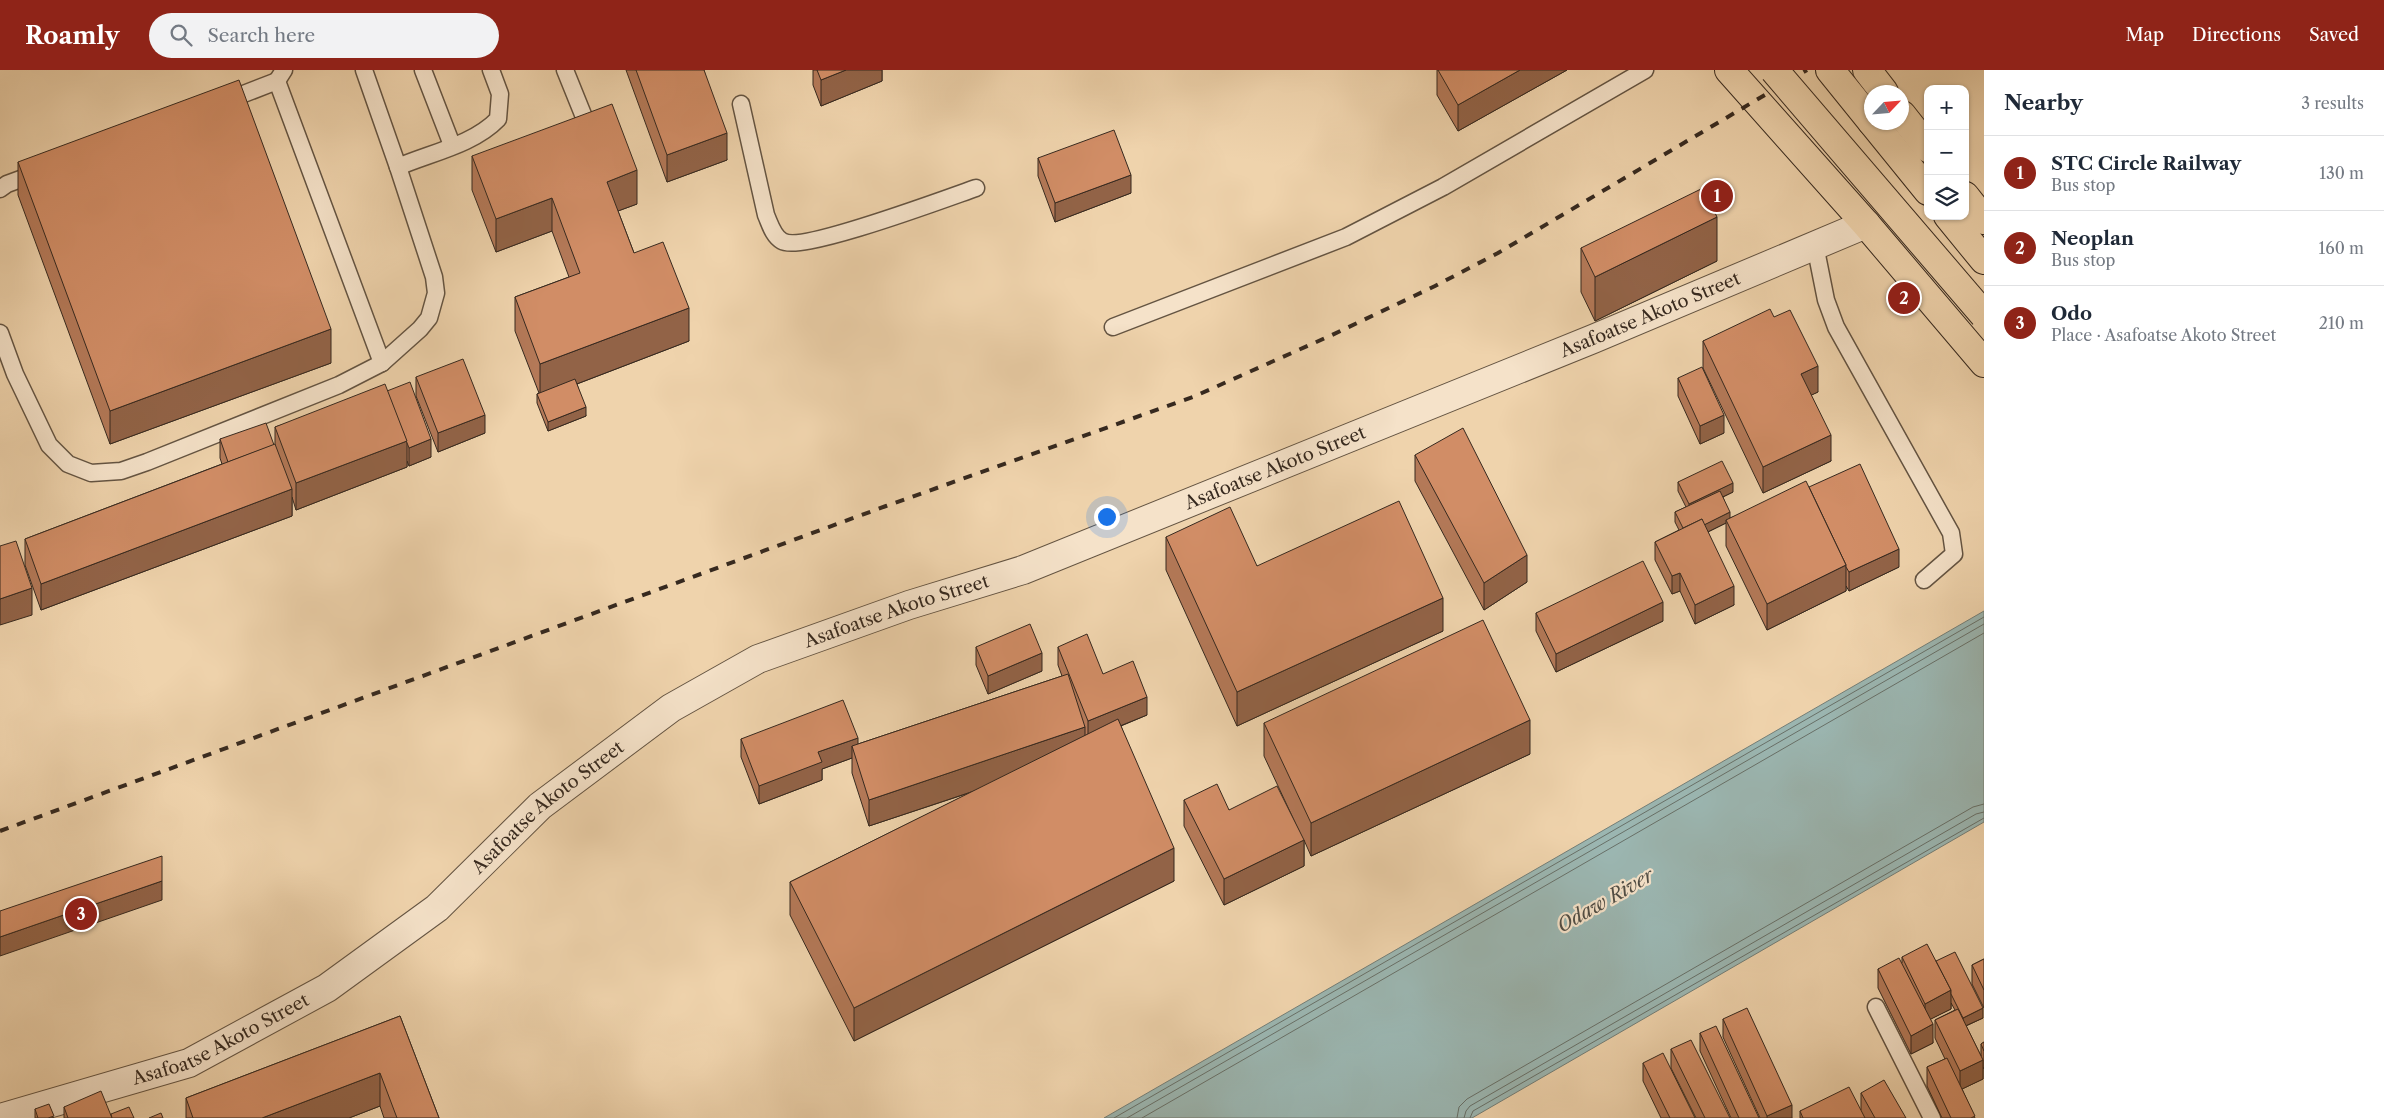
<!DOCTYPE html>
<html lang="en">
<head>
<meta charset="utf-8">
<style>
  body { margin:0; font-family:"Libre Caslon Text",serif; background:#f2f2f3; color:#1f2937 }
  .controls { position:absolute; right:15px; top:15px; display:grid; overflow:hidden; border-radius:10px; box-shadow:0 1px 4px #0004 }
  .controls button { width:45px; height:45px; display:grid; place-items:center; padding:0; border:0; border-bottom:1px solid #e0e1e3; background:#fff; color:#1f2937; font:25px sans-serif }
  .compass { position:absolute; left:1864px; top:15px; width:45px; height:45px; border-radius:50%; background:#fff; box-shadow:0 1px 4px #0004; rotate:64deg }
  .you { position:absolute; left:1106px; top:446px; width:18px; height:18px; margin:-12px; border:4px solid #fff; border-radius:50%; background:#1a73e8; box-shadow:0 0 0 8px #1a73e833 }
  .badge { display:grid; place-items:center; width:32px; height:32px; border-radius:50%; background:#8f2418; color:#fff; font-size:16px; font-weight:700 }
  .pin { position:absolute; translate:-50% -50%; border:2px solid #fff; box-shadow:0 1px 5px #0006 }
  .list { margin:0; padding:0; list-style:none }
  h2 { display:flex; justify-content:space-between; align-items:center; height:65px; margin:0; padding:0 20px; font-size:21px }
  h2 small { font-size:16px; font-weight:400; color:#747a83 }
  .list li { display:grid; grid-template-columns:32px 1fr auto; gap:15px; align-items:center; box-sizing:border-box; height:75px; padding:0 20px; border-top:1px solid #e0e1e3 }
  .list b { display:block; font-size:19px; white-space:nowrap }
  .list p { margin:0; font-size:16px; white-space:nowrap; color:#747a83 }
  .list em { font-size:16px; font-style:normal; color:#747a83 }
  .icon { flex:none; width:28px; height:28px; fill:none; stroke:currentColor; stroke-width:2; stroke-linecap:round; stroke-linejoin:round }
  .map { position:relative; flex:none; width:1984px; height:1048px; overflow:hidden }
  header { display:flex; align-items:center; gap:30px; box-sizing:border-box; height:70px; padding:0 25px; background:#8f2418; color:#fff }
  header strong { font-size:24px }
  nav { display:flex; gap:28px; margin-inline-start:auto; font-size:18px }
  .search { width:350px; height:45px; background:#f2f2f3; display:flex; align-items:center; gap:12px; box-sizing:border-box; padding:0 18px; border-radius:28px; color:#747a83; font-size:19px }
  main { display:flex }
  aside { flex:1; background:#fff }
  .map>svg:first-child { display:block }
  .water { fill:#9bb6b1; stroke:#737e77 }
  .lines { fill:none; stroke-linecap:round; stroke-linejoin:round }
  .shore { stroke:#687068; stroke-width:1 }
  .lane-casing { stroke:#645442; stroke-width:19 }
  .street-casing { stroke:#645442; stroke-width:30 }
  .primary-casing { stroke:#36291f; stroke-width:30 }
  .lane { stroke:#f5e2c9; stroke-width:16 }
  .street { stroke:#f5e2c9; stroke-width:28 }
  .primary { stroke:#efd3ac; stroke-width:28 }
  .rail { stroke:#36291f; stroke-width:4; stroke-dasharray:9 9; stroke-linecap:butt }
  .primary-bridge-casing { stroke:#36291f; stroke-width:30; stroke-linecap:butt }
  .primary-bridge { stroke:#efd3ac; stroke-width:28 }
  .wall { fill:#b47958; stroke:#36291f }
  .shaded-wall { fill:#926347; stroke:#36291f }
  .building { fill:#d18d66; stroke:#36291f }
  .labels { text-anchor:middle; stroke-width:4.5; stroke-linejoin:round; paint-order:stroke }
  .street-label { font-size:18px; fill:#36291f; stroke:#f5e2c9 }
  .water-label { font-size:19px; font-style:italic; fill:#4f4c44; stroke:#f5e2c9 }
</style>
</head>
<body>
<header>
<strong>Roamly</strong>
<div class="search"><svg class="icon" aria-label="search" viewBox="0 0 24 24"><circle cx="10" cy="10" r="6"/><path d="M15 15l6 6"/></svg>Search here</div>
<nav><a>Map</a><a>Directions</a><a>Saved</a></nav>
</header>
<main>
<div class="map">
<svg width="1984" height="1048" viewBox="0 0 1984 1048">
  <rect width="100%" height="100%" fill="#efd3ac"/>
  <filter id="stains"><feTurbulence type="fractalNoise" baseFrequency=".004" numOctaves="4"/><feColorMatrix values="0 0 0 0 .2 0 0 0 0 .09 0 0 0 0 .02 0 0 0 .5 -.17"/></filter>
  <radialGradient id="worn" r=".72"><stop offset=".6" stop-color="#630" stop-opacity="0"/><stop offset="1" stop-color="#630" stop-opacity=".3"/></radialGradient>
  <polygon class="water" points="1984,541 1984,752 1472,1048 1104,1048"/>
  <g class="lines">
    <g class="shore">
      <polyline points="1114,1048 1984,547"/>
      <polyline points="1127,1048 1984,554"/>
      <polyline points="1142,1048 1984,563"/>
      <polyline points="1457,1048 1459,1037 1467,1029 1973,737 1984,734"/>
      <polyline points="1464,1048 1466,1041 1470,1036 1976,744 1984,742"/>
      <polyline points="1470,1048 1473,1041 1984,748"/>
    </g>
    <g class="lane-casing">
      <g id="lane">
        <polyline points="284,0 277,11 382,293"/>
        <polyline points="364,0 398,97"/>
        <polyline points="423,0 452,75"/>
        <polyline points="565,0 584,47"/>
        <polyline points="223,32 277,11"/>
        <path d="M741 34 766 145C770 154 773 166 782 171 801 183 947 128 976 118"/>
        <polyline points="0,119 7,114 37,103"/>
        <polyline points="1815,175 1826,230 1836,257 1951,463 1954,484 1924,510"/>
        <polyline points="1113,257 1346,167 1443,117 1645,0"/>
        <path d="M0 263 15 304 49 375 68 394 91 403 121 401 147 392 339 315 382 293 420 259 429 248 436 223 434 207 398 97C430 83 473 75 498 49L500 24 491 0"/>
        <polyline points="1876,937 1932,1048"/>
      </g>
    </g>
    <g class="street-casing">
      <g id="street">
        <path id="s1" d="M0 1048 189 993 327 918 437 838 540 736 671 638 758 589 909 535 1023 500 1593 269 1866 154"/>
      </g>
    </g>
    <g class="primary-casing">
      <g id="primary">
        <polyline points="1729,0 1866,154 1984,293"/>
        <polyline points="1830,0 1872,52"/>
        <polyline points="1867,0 1884,22"/>
        <polyline points="1902,45 1928,78"/>
        <polyline points="1872,52 1928,121"/>
        <polyline points="1965,126 1984,150"/>
        <polyline points="1948,146 1984,190"/>
      </g>
    </g>
    <use href="#lane" class="lane"/>
    <use href="#street" class="street"/>
    <use href="#primary" class="primary"/>
    <polyline class="rail" points="0,761 886,436 1193,327 1332,265 1435,216 1498,183 1807,0"/>
    <g class="primary-bridge-casing">
      <polyline id="primary-bridge" points="1774,0 1984,245"/>
    </g>
    <use href="#primary-bridge" class="primary-bridge"/>
  </g>
  <g class="wall">
    <polygon points="626,0 704,0 727,90 667,112"/>
    <polygon points="813,0 882,0 882,11 821,36 813,15"/>
    <polygon points="1437,0 1567,0 1458,61 1437,25"/>
    <polygon points="472,86 637,134 618,141 634,183 689,271 577,314 586,346 548,361 537,333 537,324 539,323 515,261 515,227 569,207 552,161 496,182 472,120"/>
    <polygon points="1038,88 1131,123 1055,152 1038,106"/>
    <polygon points="18,92 331,293 110,374 18,125"/>
    <polygon points="1581,178 1717,191 1595,251 1581,222"/>
    <polygon points="1774,247 1818,322 1811,325 1831,391 1763,423 1703,298 1703,271"/>
    <polygon points="416,307 485,363 438,382 416,326"/>
    <polygon points="1678,308 1724,363 1700,374 1678,326"/>
    <polygon points="387,321 431,387 409,396 407,391 407,397 296,440 292,427 292,446 41,540 25,495 25,469 222,394 220,388 220,369 274,375 275,375 275,357"/>
    <polygon points="1415,385 1527,512 1484,540 1415,411"/>
    <polygon points="1678,412 1733,422 1723,427 1730,448 1809,418 1899,497 1849,521 1846,516 1846,521 1767,560 1726,476 1726,453 1708,462 1734,535 1695,554 1680,521 1672,524 1655,490 1655,472 1679,460 1675,452 1675,442 1686,437 1678,421"/>
    <polygon points="1166,467 1257,496 1443,561 1237,656 1166,500"/>
    <polygon points="1536,543 1663,551 1556,602 1536,561"/>
    <polygon points="976,577 1042,601 988,624 976,595"/>
    <polygon points="1058,577 1103,604 1147,645 1121,656 1174,811 854,971 790,845 790,812 972,722 869,756 852,703 852,688 822,699 822,710 759,734 741,687 741,669 858,674 1062,606 1058,595"/>
    <polygon points="1264,653 1530,684 1311,786 1304,770 1304,796 1224,835 1184,756 1184,730 1229,740 1299,761 1264,686"/>
    <polygon points="1902,887 1936,891 1983,948 1966,956 1981,986 1981,974 1984,972 1984,999 1983,997 1983,1009 1962,1019 1975,1048 1942,1048 1927,1016 1927,997 1945,989 1935,968 1935,950 1955,940 1951,933 1951,939 1930,949 1933,973 1911,984 1878,918 1878,899 1902,893"/>
    <polygon points="1984,889 1984,938 1972,914 1972,895"/>
    <polygon points="400,946 439,1048 384,1048 380,1036 349,1048 186,1048 186,1028"/>
    <polygon points="1723,949 1792,1048 1760,1048 1723,967"/>
    <polygon points="1700,963 1759,1048 1731,1048 1700,981"/>
    <polygon points="1671,979 1730,1048 1696,1048 1671,998"/>
    <polygon points="1643,993 1695,1048 1661,1048 1643,1011"/>
    <polygon points="1861,1023 1906,1048 1800,1048 1800,1041 1861,1040"/>
    <polygon points="64,1037 134,1048 64,1048"/>
    <polygon points="35,1039 54,1048 35,1048"/>
  </g>
  <g class="shaded-wall">
    <polygon points="846,0 882,0 882,11 821,36 821,10"/>
    <polygon points="1520,0 1567,0 1458,61 1458,35"/>
    <polygon points="727,63 727,90 667,112 667,85"/>
    <polygon points="637,100 637,134 607,145 607,112"/>
    <polygon points="1131,105 1131,123 1055,152 1055,133"/>
    <polygon points="552,128 552,161 496,182 496,149"/>
    <polygon points="1717,147 1717,191 1595,251 1595,207"/>
    <polygon points="689,238 689,271 540,328 540,294"/>
    <polygon points="331,259 331,293 110,374 110,341"/>
    <polygon points="1818,296 1818,322 1801,330 1801,304"/>
    <polygon points="586,337 586,346 548,361 548,352"/>
    <polygon points="485,345 485,363 438,382 438,363"/>
    <polygon points="1724,345 1724,363 1700,374 1700,356"/>
    <polygon points="1831,365 1831,391 1763,423 1763,397"/>
    <polygon points="431,369 431,387 409,396 409,378"/>
    <polygon points="407,371 407,397 296,440 296,413"/>
    <polygon points="1733,413 1733,422 1689,443 1689,434"/>
    <polygon points="292,419 292,446 41,540 41,514"/>
    <polygon points="1730,442 1730,451 1726,450 1726,453 1685,473 1685,464"/>
    <polygon points="1899,479 1899,497 1849,521 1849,502"/>
    <polygon points="1527,485 1527,512 1484,540 1484,513"/>
    <polygon points="1846,495 1846,521 1767,560 1767,534"/>
    <polygon points="1680,503 1680,521 1672,524 1672,506"/>
    <polygon points="1734,516 1734,535 1695,554 1695,535"/>
    <polygon points="32,518 32,545 0,555 0,529"/>
    <polygon points="1443,528 1443,561 1237,656 1237,622"/>
    <polygon points="1663,532 1663,551 1556,602 1556,584"/>
    <polygon points="1042,583 1042,601 988,624 988,606"/>
    <polygon points="1147,627 1147,645 1088,669 1088,651"/>
    <polygon points="1530,650 1530,684 1311,786 1311,753"/>
    <polygon points="1085,657 1085,684 869,756 869,730"/>
    <polygon points="858,668 858,686 852,676 852,688 822,699 822,710 759,734 759,716 818,682"/>
    <polygon points="1304,770 1304,796 1224,835 1224,809"/>
    <polygon points="1174,778 1174,811 854,971 854,938"/>
    <polygon points="162,811 162,830 0,886 0,867"/>
    <polygon points="1951,920 1951,939 1925,952 1925,934"/>
    <polygon points="1983,938 1983,948 1963,957 1963,948"/>
    <polygon points="1933,954 1933,973 1911,984 1911,966"/>
    <polygon points="1983,990 1983,1009 1960,1020 1960,1001"/>
    <polygon points="380,1003 380,1036 349,1048 262,1048"/>
    <polygon points="1792,1035 1792,1048 1767,1048 1767,1046"/>
  </g>
  <g class="building">
    <polygon points="636,0 704,0 727,63 667,85"/>
    <polygon points="817,0 846,0 821,10"/>
    <polygon points="1438,0 1520,0 1458,35"/>
    <polygon points="239,10 331,259 110,341 18,92"/>
    <polygon points="612,34 637,100 607,112 634,183 663,172 689,238 540,294 515,227 580,203 552,128 496,149 472,86"/>
    <polygon points="1114,60 1131,105 1055,133 1038,88"/>
    <polygon points="1703,118 1717,147 1595,207 1581,178"/>
    <polygon points="1770,239 1774,247 1790,240 1818,296 1801,304 1831,365 1763,397 1703,271"/>
    <polygon points="463,289 485,345 438,363 416,307"/>
    <polygon points="1702,297 1724,345 1700,356 1678,308"/>
    <polygon points="575,309 586,337 548,352 537,324"/>
    <polygon points="410,312 431,369 409,378 387,321"/>
    <polygon points="385,314 407,371 296,413 275,357"/>
    <polygon points="266,353 274,375 228,392 220,369"/>
    <polygon points="1463,358 1527,485 1484,513 1415,385"/>
    <polygon points="275,374 292,419 41,514 25,469"/>
    <polygon points="1722,391 1733,413 1689,434 1678,412"/>
    <polygon points="1860,394 1899,479 1849,502 1846,497 1846,495 1809,417"/>
    <polygon points="1806,411 1846,495 1767,534 1726,450"/>
    <polygon points="1720,421 1730,442 1704,455 1702,449 1683,458 1675,442"/>
    <polygon points="1399,431 1443,528 1237,622 1166,467 1230,437 1257,496"/>
    <polygon points="1702,449 1734,516 1695,535 1680,503 1672,506 1655,472"/>
    <polygon points="16,471 32,518 0,529 0,476"/>
    <polygon points="1643,491 1663,532 1556,584 1536,543"/>
    <polygon points="1483,550 1530,650 1311,753 1264,653"/>
    <polygon points="1030,554 1042,583 988,606 976,577"/>
    <polygon points="1087,564 1103,604 1133,591 1147,627 1088,651 1058,577"/>
    <polygon points="1068,604 1085,657 869,730 852,676"/>
    <polygon points="843,630 858,668 818,682 822,692 759,716 741,669"/>
    <polygon points="1118,649 1174,778 854,938 790,812"/>
    <polygon points="1217,714 1229,740 1277,716 1304,770 1224,809 1184,730"/>
    <polygon points="162,786 162,811 0,867 0,841"/>
    <polygon points="1927,874 1951,920 1925,934 1902,887"/>
    <polygon points="1955,882 1983,938 1963,948 1951,924 1951,920 1936,891"/>
    <polygon points="1899,888 1933,954 1911,966 1878,899"/>
    <polygon points="1984,889 1984,920 1972,895"/>
    <polygon points="1747,938 1792,1035 1767,1046 1723,949"/>
    <polygon points="1958,939 1983,990 1960,1001 1935,950"/>
    <polygon points="400,946 439,1048 397,1048 380,1003 262,1048 193,1048 186,1028"/>
    <polygon points="1716,956 1759,1048 1739,1048 1700,963"/>
    <polygon points="1691,970 1730,1048 1705,1048 1671,979"/>
    <polygon points="1984,972 1984,981 1981,974"/>
    <polygon points="1663,983 1695,1048 1670,1048 1643,993"/>
    <polygon points="1947,988 1975,1046 1971,1048 1951,1048 1927,997"/>
    <polygon points="1884,1010 1906,1048 1875,1048 1861,1023"/>
    <polygon points="1849,1017 1865,1048 1803,1048 1800,1041"/>
    <polygon points="101,1021 112,1048 68,1048 64,1037"/>
    <polygon points="49,1034 54,1046 48,1048 38,1048 35,1039"/>
    <polygon points="129,1037 134,1048 112,1048 111,1044"/>
    <polygon points="161,1043 163,1048 149,1048"/>
  </g>
  <g class="labels">
    <g class="street-label">
      <text dy="6" stroke="none"><textPath href="#s1" startOffset="1855">Asafoatse Akoto Street</textPath></text>
      <text dy="6" stroke="none"><textPath href="#s1" startOffset="1450">Asafoatse Akoto Street</textPath></text>
      <text dy="6" stroke="none"><textPath href="#s1" startOffset="1045">Asafoatse Akoto Street</textPath></text>
      <text dy="6" stroke="none"><textPath href="#s1" startOffset="640">Asafoatse Akoto Street</textPath></text>
      <text dy="6" stroke="none"><textPath href="#s1" startOffset="235">Asafoatse Akoto Street</textPath></text>
    </g>
    <g class="water-label">
      <text transform="translate(1605 830) rotate(-30)" y="7">Odaw River</text>
    </g>
  </g>
  <rect width="100%" height="100%" filter="url(#stains)"/>
  <rect width="100%" height="100%" fill="url(#worn)"/>
</svg>
<div class="controls">
<button>+</button>
<button>−</button>
<button><svg class="icon" aria-label="layers" viewBox="0 0 24 24"><path d="M12 4l9 5-9 5-9-5zM3 14l9 5 9-5"/></svg></button>
</div>
<svg class="compass" viewBox="-18 -18 36 36"><path d="M0-13l5 13h-10z" fill="#e53935"/><path d="M0 13l5-13h-10z" fill="#747a83"/></svg>
<div class="you"></div>
<div class="pin badge" style="left:1717px;top:126px">1</div>
<div class="pin badge" style="left:1904px;top:228px">2</div>
<div class="pin badge" style="left:81px;top:844px">3</div>
</div>
<aside>
<h2>Nearby<small>3 results</small></h2>
<ul class="list">
<li><span class="badge">1</span><div><b>STC Circle Railway</b><p>Bus stop</p></div><em>130 m</em></li>
<li><span class="badge">2</span><div><b>Neoplan</b><p>Bus stop</p></div><em>160 m</em></li>
<li><span class="badge">3</span><div><b>Odo</b><p>Place · Asafoatse Akoto Street</p></div><em>210 m</em></li>
</ul>
</aside>
</main>
</body>
</html>
